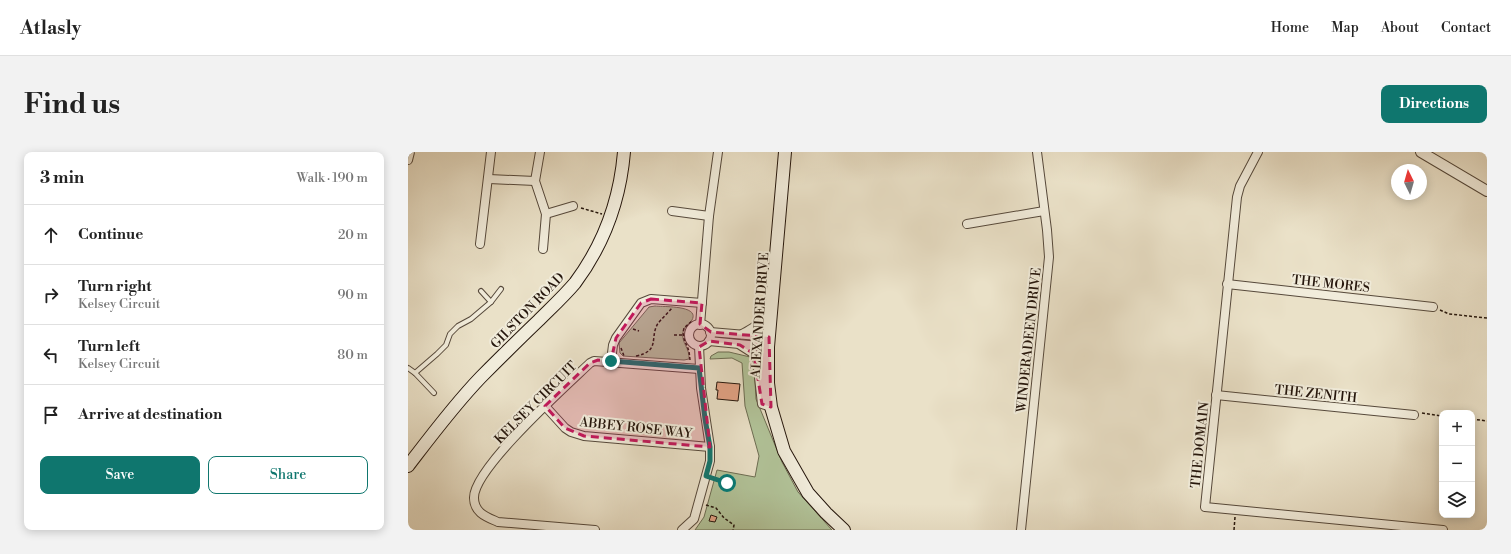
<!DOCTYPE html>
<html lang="en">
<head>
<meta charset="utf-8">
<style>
  body { margin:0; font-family:"Libre Bodoni",serif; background:#f2f2f2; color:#222 }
  .controls { position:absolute; right:12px; bottom:12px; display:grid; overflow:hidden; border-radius:8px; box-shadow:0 2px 10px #0003 }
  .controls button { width:36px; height:36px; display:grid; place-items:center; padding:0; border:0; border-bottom:1px solid #e0e0e0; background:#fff; color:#222; font:20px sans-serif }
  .compass { position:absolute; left:983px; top:12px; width:36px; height:36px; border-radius:50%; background:#fff; box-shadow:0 2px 10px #0003; rotate:355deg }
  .stop { position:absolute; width:12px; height:12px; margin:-9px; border:3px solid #0f766e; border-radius:50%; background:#fff }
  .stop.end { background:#0f766e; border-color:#fff; box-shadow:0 1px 4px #0008 }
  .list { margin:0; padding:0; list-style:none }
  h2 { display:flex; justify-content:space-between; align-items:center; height:52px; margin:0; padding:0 16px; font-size:17px }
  h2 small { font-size:13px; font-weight:400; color:#767676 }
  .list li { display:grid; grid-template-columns:26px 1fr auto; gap:12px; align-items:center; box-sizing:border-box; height:60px; padding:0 16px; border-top:1px solid #e0e0e0 }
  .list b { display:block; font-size:15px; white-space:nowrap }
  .list p { margin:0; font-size:13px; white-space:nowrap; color:#767676 }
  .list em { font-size:13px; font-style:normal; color:#767676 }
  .actions { display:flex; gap:8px; padding:12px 16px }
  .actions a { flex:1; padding:9px 0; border:1px solid #0f766e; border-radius:8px; text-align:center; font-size:14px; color:#0f766e }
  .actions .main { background:#0f766e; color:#fff }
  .icon { flex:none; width:22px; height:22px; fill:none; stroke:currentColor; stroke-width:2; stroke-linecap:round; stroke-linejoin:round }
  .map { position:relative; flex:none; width:1079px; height:378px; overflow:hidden; border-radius:8px }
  header { display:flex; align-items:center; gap:24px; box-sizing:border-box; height:56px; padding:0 20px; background:#fff; border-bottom:1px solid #e0e0e0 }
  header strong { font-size:19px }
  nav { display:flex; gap:22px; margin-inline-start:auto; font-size:14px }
  .intro { display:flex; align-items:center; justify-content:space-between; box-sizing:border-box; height:96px; padding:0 24px }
  h1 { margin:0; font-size:28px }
  .button { padding:10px 18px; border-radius:8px; background:#0f766e; color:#fff; font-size:14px; font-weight:700 }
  main { display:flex; gap:24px; padding:0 24px }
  aside { flex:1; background:#fff; border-radius:8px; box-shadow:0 2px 10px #0003 }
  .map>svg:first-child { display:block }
  .green { fill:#b2c49a; stroke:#6c6d53 }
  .building { fill:#e3a385; stroke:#25160c }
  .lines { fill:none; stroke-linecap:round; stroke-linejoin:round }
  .service-casing { stroke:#56493b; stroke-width:6 }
  .minor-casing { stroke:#56493b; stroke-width:10 }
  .tertiary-casing { stroke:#56493b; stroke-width:12 }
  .secondary-casing { stroke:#25160c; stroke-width:14 }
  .path { stroke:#25160c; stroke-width:1.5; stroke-dasharray:3 2; stroke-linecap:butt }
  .service { stroke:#f1ecdb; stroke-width:4 }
  .minor { stroke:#f1ecdb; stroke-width:8 }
  .tertiary { stroke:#f1ecdb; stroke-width:10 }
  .secondary { stroke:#f1ecdb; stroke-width:12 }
  .route { stroke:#0f766e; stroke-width:5 }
  .marked { fill:#c2185b; fill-opacity:0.2; stroke:#c2185b; stroke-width:3; stroke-dasharray:8 5; stroke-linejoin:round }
  .labels { text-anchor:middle; stroke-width:4; stroke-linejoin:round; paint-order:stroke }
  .street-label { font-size:13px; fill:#25160c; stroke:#f1ecdb }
</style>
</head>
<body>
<header>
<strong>Atlasly</strong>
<nav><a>Home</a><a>Map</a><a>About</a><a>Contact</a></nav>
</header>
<div class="intro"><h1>Find us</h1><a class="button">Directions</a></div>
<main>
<aside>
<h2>3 min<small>Walk · 190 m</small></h2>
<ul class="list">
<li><svg class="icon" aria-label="ahead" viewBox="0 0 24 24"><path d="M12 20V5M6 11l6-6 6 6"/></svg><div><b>Continue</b></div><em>20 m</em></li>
<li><svg class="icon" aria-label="right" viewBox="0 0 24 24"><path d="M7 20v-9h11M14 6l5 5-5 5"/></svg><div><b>Turn right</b><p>Kelsey Circuit</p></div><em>90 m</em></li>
<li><svg class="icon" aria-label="left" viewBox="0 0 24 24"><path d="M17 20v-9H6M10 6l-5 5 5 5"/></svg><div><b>Turn left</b><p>Kelsey Circuit</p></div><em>80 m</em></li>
<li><svg class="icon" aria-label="arrive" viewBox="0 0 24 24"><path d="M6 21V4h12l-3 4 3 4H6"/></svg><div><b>Arrive at destination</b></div></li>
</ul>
<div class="actions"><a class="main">Save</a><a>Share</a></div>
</aside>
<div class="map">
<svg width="1079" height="378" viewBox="0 0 1079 378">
  <rect width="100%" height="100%" fill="#eae1c8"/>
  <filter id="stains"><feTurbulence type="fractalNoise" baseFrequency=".005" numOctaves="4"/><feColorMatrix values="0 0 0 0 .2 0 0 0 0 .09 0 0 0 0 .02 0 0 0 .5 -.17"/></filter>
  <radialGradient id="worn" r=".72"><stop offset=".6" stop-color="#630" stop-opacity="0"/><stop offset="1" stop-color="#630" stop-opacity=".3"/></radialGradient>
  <g class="green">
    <path d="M247 154C255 155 292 153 284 168 281 173 276 174 275 180 273 191 282 196 281 207L276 208 215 204 212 201 211 191 241 155Z"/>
    <polygon points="310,200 321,200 342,205 346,212 348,247 374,310 390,340 424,378 287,378 296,365 309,318 347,325 351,304 337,254 334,211 324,206 302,207 303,204"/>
  </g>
  <g class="building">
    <polygon points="309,230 332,232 330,249 309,247 310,238 308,238"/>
    <polygon points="303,363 309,365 307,370 301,369"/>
  </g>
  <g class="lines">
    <g class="service-casing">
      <g id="service">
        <polyline points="73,139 83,150"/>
        <polyline points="0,216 7,221 26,241"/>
        <polyline points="7,221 29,202 38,193 42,182 50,174 63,167 83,150 93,137"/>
      </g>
    </g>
    <g class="minor-casing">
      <g id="minor">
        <polyline points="132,0 127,29 138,62 135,97"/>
        <polyline points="850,0 832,34 829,45 797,355 1035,378"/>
        <polyline points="0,8 2,0"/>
        <polyline points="81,27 127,29"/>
        <polyline points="264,59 301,64"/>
        <polyline points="138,62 165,54"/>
        <polyline points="559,72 636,59"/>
        <polyline points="72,92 83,0"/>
        <polyline points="819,132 1025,155"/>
        <circle cx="292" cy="183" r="11"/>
        <polyline points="292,173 301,64 310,0"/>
        <polyline points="302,180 361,185"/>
        <path d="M334 182C344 177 352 170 363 166"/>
        <polyline points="301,189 360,195"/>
        <polyline points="332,193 346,202 349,207 354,252 363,255"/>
        <polyline points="203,209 205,193 208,186 233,151 243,147 294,151"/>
        <polyline points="808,243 1006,263"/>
        <polyline points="137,254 157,276 163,280 176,284 302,295"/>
        <path d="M187 378 90 370C79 365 66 361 66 346 65 317 158 234 182 211L186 209 291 217"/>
        <polyline points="274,378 286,367 302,309 302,295 293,236 291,194"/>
        <polyline points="613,378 641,105 639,78 629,0"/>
      </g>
    </g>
    <g class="tertiary-casing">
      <polyline id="tertiary" points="1013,0 1079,39"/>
    </g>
    <g class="secondary-casing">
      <g id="secondary">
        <polyline points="377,0 360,195 360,231 363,255 376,299 400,341 418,361 436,378"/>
        <path d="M0 314C23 284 46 253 73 225 92 206 111 187 131 168 143 156 156 144 167 131 196 92 212 48 216 0"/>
      </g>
    </g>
    <g class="path">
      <polyline points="173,56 194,62"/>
      <polyline points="1032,158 1041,162 1079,166"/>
      <polyline points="225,177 231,179"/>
      <polyline points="266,183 275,183"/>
      <polyline points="213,196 216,204"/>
      <path d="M228 204C252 199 242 187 249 173 252 168 260 161 264 156"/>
      <polyline points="282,208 281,199 276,187 275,181 276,176 284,169"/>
      <polyline points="1014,261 1034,264"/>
      <polyline points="1064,267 1079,269"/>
      <polyline points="305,326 319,331 321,335"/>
      <polyline points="298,353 308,356 316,366 326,373 325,378"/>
      <polyline points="826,378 827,365"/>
    </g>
    <use href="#service" class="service"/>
    <use href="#minor" class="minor"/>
    <use href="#tertiary" class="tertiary"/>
    <use href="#secondary" class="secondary"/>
  </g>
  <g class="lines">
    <polyline class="route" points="203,209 291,216 297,267 302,295 302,309 298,324 319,331"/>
  </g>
  <path class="marked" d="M243 147 294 151 292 172 303 180 361 185 363 255 354 252 346 202 332 193 301 189 291 195 302 295 176 284 157 276 137 254 182 211 190 208 203 209 208 186 233 151Z"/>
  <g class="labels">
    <g class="street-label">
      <text transform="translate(923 131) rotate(6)" y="5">THE MORES</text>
      <text transform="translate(119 158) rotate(-46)" y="5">GILSTON ROAD</text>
      <text transform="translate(351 163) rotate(-86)" y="5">ALEXANDER DRIVE</text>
      <text transform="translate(620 188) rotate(-84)" y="5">WINDERADEEN DRIVE</text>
      <text transform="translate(908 241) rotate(6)" y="5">THE ZENITH</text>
      <text transform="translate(127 250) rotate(-45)" y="5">KELSEY CIRCUIT</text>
      <text transform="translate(228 275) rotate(6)" y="5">ABBEY ROSE WAY</text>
      <text transform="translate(791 293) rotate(-84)" y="5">THE DOMAIN</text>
    </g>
  </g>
  <rect width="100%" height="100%" filter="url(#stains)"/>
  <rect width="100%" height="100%" fill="url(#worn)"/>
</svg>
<div class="controls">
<button>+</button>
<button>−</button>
<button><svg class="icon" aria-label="layers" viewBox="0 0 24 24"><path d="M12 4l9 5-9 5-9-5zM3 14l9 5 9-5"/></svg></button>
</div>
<svg class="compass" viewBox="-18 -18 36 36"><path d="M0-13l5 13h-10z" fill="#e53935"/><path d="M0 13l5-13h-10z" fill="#767676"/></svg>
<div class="stop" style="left:319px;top:331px"></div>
<div class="stop end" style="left:203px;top:209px"></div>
</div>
</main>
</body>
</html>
